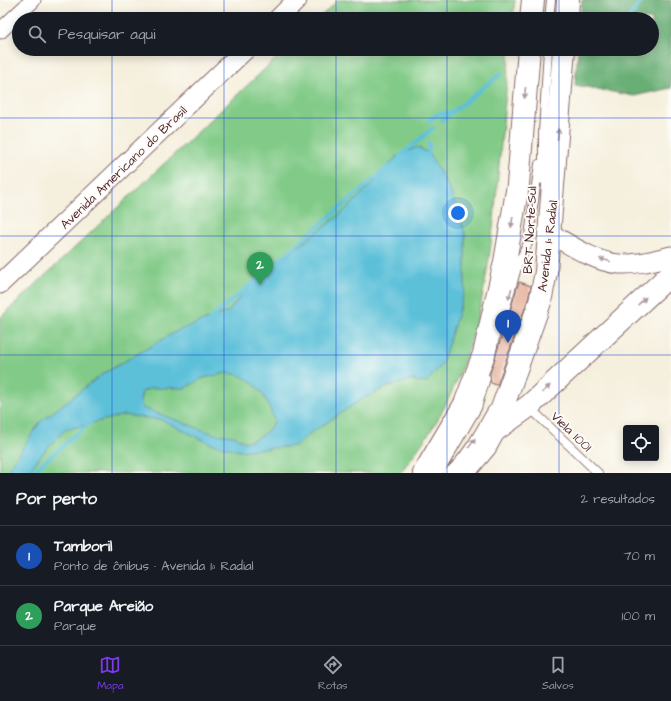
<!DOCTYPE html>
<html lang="pt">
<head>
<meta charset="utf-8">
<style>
  body { margin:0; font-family:"Architects Daughter",sans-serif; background:#20242c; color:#f1f3f6 }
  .controls { position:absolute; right:12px; bottom:12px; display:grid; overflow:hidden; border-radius:4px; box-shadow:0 2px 10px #0003 }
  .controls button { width:36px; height:36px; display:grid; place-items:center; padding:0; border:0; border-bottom:1px solid #363941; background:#171b24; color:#f1f3f6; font:20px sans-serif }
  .you { position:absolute; left:458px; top:213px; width:14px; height:14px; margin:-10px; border:3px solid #fff; border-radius:50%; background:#1a73e8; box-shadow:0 0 0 6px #1a73e833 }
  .badge { display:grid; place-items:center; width:26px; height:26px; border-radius:50%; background:#7c3aed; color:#fff; font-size:13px; font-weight:700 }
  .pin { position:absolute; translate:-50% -33px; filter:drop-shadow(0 1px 2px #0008) }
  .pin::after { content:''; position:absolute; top:21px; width:14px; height:12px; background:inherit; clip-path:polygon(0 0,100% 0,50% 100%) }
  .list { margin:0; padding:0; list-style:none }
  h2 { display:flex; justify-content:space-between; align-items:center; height:52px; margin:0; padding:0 16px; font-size:17px }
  h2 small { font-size:13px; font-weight:400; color:#9ea1a6 }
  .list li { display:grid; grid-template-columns:26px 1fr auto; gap:12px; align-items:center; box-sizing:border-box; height:60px; padding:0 16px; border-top:1px solid #363941 }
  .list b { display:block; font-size:15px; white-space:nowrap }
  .list p { margin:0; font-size:13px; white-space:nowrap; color:#9ea1a6 }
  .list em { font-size:13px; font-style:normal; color:#9ea1a6 }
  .icon { flex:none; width:22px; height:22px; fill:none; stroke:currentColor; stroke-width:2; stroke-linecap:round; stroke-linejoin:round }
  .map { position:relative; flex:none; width:671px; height:473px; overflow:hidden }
  .search { position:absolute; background:#171b24; box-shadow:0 2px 10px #0003; left:12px; right:12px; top:12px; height:44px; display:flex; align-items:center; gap:10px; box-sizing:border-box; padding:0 14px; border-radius:22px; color:#9ea1a6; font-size:15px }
  .sheet { height:172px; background:#171b24 }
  nav { display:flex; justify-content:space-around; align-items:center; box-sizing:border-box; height:56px; border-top:1px solid #363941; background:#171b24; font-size:11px; color:#9ea1a6 }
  nav a { display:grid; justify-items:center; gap:2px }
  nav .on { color:#7c3aed }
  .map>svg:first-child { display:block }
  .green { fill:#81ca87; stroke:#667459 }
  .forest { fill:#68ae74; stroke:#596650 }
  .water { fill:#5bc0d9; stroke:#527082; fill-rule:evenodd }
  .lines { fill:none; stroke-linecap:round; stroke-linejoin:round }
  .stream { stroke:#5bc0d9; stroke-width:4 }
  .building { fill:#e5af99 }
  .service-casing { stroke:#866869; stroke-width:10 }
  .minor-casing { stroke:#866869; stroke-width:17 }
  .tertiary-casing { stroke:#866869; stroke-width:21 }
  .primary-casing { stroke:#866869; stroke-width:24 }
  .service { stroke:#fff; stroke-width:8 }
  .minor { stroke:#fff; stroke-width:15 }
  .tertiary { stroke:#fff; stroke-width:19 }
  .primary { stroke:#fff; stroke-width:22 }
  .oneway { fill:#ae9aa0 }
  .grid { fill:none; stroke:#1d4ed8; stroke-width:1; stroke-opacity:0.55 }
  .labels { text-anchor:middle; stroke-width:4; stroke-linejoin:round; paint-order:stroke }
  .street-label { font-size:13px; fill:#4a1f2b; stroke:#fdfcf7 }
</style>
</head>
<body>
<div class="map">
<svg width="671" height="473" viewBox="0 0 671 473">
  <rect width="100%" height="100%" fill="#fdfcf7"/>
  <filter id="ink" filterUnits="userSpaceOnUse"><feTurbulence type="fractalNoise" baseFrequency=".025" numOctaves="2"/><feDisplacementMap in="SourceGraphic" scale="8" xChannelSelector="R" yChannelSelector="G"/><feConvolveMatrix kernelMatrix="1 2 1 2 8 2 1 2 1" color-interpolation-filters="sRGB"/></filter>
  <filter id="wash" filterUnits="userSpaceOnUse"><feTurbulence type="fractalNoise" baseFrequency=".012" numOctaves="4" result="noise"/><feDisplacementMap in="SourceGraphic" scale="16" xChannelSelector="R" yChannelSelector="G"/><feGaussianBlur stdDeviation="0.9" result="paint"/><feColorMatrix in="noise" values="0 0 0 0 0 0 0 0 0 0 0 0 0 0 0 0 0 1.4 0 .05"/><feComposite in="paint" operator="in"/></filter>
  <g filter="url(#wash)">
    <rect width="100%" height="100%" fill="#f5efdd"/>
    <g class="green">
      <polygon points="338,0 515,0 513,19 318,19"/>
      <path d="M286 49H510C506 91 502 134 498 176 491 257 483 328 447 402 435 427 417 451 400 473H0V318Z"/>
    </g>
    <polygon class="forest" points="582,0 671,0 671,88 634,96 575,85 578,49 652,49 652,19 580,19"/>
    <path class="water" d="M417 147 429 153 449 188 465 233V290L442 364 426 383 411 380 387 387 364 398 309 434 295 446 240 451 209 443 162 420 124 415 65 430 49 446 27 473H6L40 422 101 375 177 331 229 311 242 294 268 270 342 213 378 178 396 157ZM227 373C253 374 269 398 274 422 266 434 259 439 245 442L235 436 214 434 143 408 140 401 142 392 151 388H185L203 378Z"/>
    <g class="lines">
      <g class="stream">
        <polyline points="627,19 643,0"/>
        <polyline points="442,120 451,113"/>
        <path d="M429 121C436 113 441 113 451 113L502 73"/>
        <polyline points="429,143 429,153"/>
        <polyline points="400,156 433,128"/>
        <polyline points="209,320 389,166"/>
        <polyline points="31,473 92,421"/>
      </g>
    </g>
    <g id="blocks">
      <polygon class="building" points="519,282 531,286 528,299 497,385 491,383 490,374"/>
    </g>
  </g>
  <g filter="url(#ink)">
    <use href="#blocks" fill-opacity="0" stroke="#866869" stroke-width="1"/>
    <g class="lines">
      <g class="service-casing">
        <g id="service">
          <polyline points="549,19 551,0"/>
          <polyline points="543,180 543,133 548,49"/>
          <polyline points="502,321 518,264 528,243 539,164"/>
          <polyline points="529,407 598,473"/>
          <polyline points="439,473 477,408 486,378"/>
          <path d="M448 473C467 456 479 432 492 410"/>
        </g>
      </g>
      <g class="minor-casing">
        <polyline id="minor" points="0,31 33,0"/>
      </g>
      <g class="tertiary-casing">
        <g id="tertiary">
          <polyline points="278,19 297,0"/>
          <path d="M551 234C572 246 595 262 619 264 637 265 654 260 671 256"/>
          <polyline points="0,284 246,49"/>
        </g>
      </g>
      <g class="primary-casing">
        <g id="primary">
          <polyline points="531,19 533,0"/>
          <polyline points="567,19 568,0"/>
          <polyline points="494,431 529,406 671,274"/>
          <polyline points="424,473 465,404 484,354 505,262 518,185 529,49"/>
          <polyline points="463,473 485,447 494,431 540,302 546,272 564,49"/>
        </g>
      </g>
      <use href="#service" class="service"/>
      <use href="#minor" class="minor"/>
      <use href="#tertiary" class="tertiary"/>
      <use href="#primary" class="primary"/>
    </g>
    <defs><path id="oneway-solid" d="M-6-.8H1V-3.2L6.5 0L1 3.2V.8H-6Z"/></defs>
    <g class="oneway">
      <use href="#oneway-solid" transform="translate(525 93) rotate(95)"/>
      <use href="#oneway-solid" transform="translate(558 134) rotate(-86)"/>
      <use href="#oneway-solid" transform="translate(512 222) rotate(99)"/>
      <use href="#oneway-solid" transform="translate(605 260) rotate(-164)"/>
      <use href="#oneway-solid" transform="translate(510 294) rotate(106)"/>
      <use href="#oneway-solid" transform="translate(642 301) rotate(-43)"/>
      <use href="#oneway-solid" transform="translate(546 389) rotate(-43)"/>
      <use href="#oneway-solid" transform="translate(472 443) rotate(-55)"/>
    </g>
  </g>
  <path class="grid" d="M112 0V19M224 0V19M336 0V19M447 0V19M559 0V19M112 49V473M224 49V473M336 49V473M447 49V473M559 49V473M0 118H671M0 236H671M0 355H671"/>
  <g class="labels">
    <g class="street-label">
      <text transform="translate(123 167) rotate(-44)" y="5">Avenida Americano do Brasil</text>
      <text transform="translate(529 230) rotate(-87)" y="5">BRT Norte-Sul</text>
      <text transform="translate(547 246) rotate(-83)" y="5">Avenida 1ª Radial</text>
      <text transform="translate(572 431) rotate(44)" y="5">Viela 1001</text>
    </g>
  </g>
</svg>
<div class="controls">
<button><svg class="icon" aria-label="locate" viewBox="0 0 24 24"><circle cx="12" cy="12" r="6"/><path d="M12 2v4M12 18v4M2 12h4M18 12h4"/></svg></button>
</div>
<div class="you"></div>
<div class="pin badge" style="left:508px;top:343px;background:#1a4fb4">1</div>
<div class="pin badge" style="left:260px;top:285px;background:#2e9e5b">2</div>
<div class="search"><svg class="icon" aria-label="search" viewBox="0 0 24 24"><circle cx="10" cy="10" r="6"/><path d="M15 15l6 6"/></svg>Pesquisar aqui</div>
</div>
<section class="sheet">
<h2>Por perto<small>2 resultados</small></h2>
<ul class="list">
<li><span class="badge" style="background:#1a4fb4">1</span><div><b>Tamboril</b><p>Ponto de ônibus · Avenida 1ª Radial</p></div><em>70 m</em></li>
<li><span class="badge" style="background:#2e9e5b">2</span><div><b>Parque Areião</b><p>Parque</p></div><em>100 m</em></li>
</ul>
</section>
<nav>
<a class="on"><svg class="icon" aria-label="map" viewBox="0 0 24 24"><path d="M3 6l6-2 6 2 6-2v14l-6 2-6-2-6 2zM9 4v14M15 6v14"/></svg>Mapa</a>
<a><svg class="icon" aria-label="directions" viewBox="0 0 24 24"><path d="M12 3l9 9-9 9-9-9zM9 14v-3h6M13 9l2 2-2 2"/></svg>Rotas</a>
<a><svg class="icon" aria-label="saved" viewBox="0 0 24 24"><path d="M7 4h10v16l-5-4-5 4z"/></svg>Salvos</a>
</nav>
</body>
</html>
